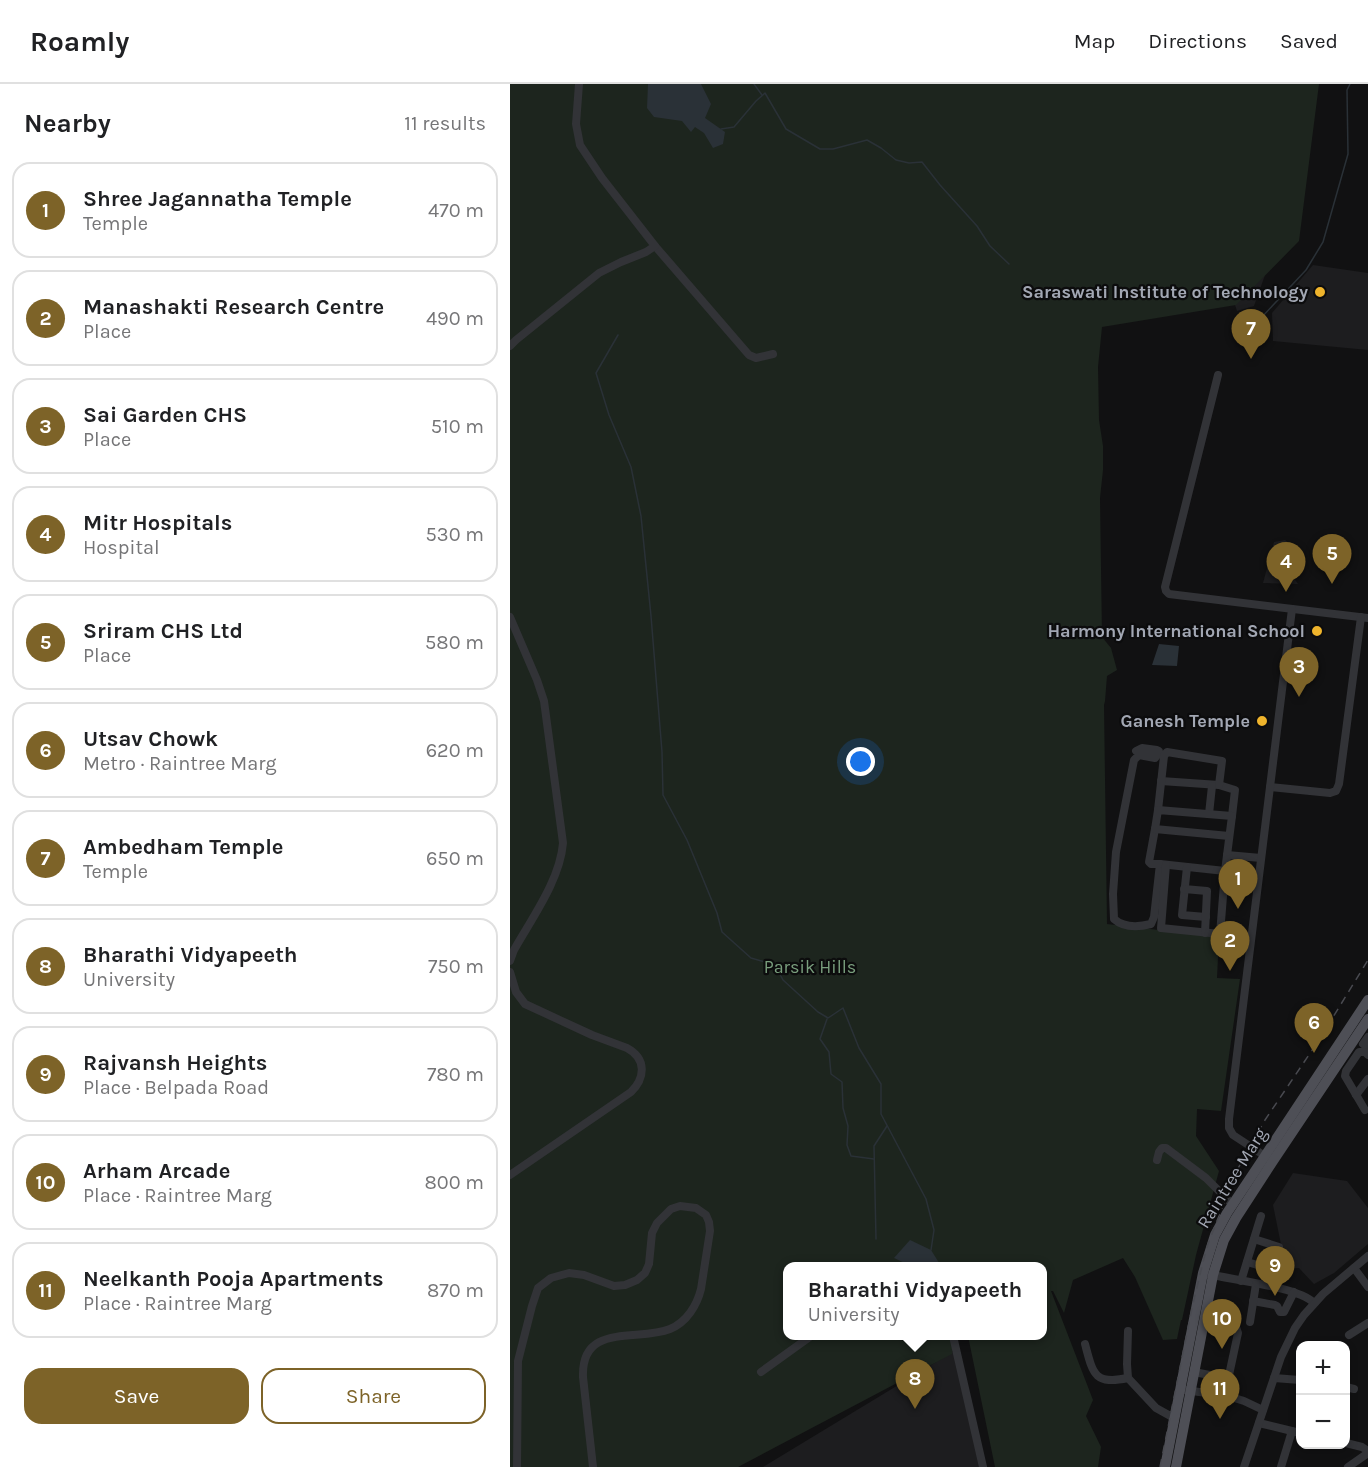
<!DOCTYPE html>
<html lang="en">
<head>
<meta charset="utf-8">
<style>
  body { margin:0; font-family:Karla,sans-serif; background:#f2f2f2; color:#202124 }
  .controls { position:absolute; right:18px; bottom:18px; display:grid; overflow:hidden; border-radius:12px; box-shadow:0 3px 9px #0003 }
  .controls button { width:54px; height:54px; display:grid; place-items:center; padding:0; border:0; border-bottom:2px solid #e0e0e0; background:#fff; color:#202124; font:30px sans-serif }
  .you { position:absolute; left:351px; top:678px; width:21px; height:21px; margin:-15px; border:4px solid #fff; border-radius:50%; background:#1a73e8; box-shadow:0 0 0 9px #1a73e833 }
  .badge { display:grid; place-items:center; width:39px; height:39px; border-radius:50%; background:#7d6328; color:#fff; font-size:20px; font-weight:700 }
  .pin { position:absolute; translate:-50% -50px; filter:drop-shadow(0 2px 3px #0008) }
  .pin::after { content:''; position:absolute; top:32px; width:21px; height:18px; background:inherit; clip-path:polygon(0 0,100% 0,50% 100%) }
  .popup { position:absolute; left:273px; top:1178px; width:264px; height:78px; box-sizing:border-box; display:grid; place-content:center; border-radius:12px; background:#fff; filter:drop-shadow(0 2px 4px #0005); font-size:20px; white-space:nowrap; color:#757577 }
  .popup b { font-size:22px; color:#202124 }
  .popup::after { content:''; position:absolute; left:50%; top:100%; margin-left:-12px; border:12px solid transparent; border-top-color:#fff }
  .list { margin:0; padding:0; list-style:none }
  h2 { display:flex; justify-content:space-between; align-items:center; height:78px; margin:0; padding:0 24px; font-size:26px }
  h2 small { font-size:20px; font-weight:400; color:#757577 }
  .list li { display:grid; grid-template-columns:39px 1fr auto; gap:18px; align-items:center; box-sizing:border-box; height:96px; margin:0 12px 12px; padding:0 12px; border:2px solid #e0e0e0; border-radius:18px }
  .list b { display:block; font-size:22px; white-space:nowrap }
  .list p { margin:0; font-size:20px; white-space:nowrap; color:#757577 }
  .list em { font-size:20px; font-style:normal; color:#757577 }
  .actions { display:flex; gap:12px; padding:18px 24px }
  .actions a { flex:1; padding:14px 0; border:2px solid #7d6328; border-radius:18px; text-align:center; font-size:21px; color:#7d6328 }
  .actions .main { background:#7d6328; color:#fff }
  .map { position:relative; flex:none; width:858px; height:1383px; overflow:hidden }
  header { display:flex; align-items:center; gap:36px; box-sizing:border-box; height:84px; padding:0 30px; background:#fff; border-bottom:2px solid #e0e0e0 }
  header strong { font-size:28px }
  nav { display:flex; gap:33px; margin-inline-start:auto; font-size:21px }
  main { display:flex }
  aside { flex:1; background:#fff }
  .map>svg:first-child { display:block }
  .built { fill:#1d1d1f }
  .green { fill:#1d251e }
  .water { fill:#2a3137 }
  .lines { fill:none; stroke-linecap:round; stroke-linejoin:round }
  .stream { stroke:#2a3137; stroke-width:1.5 }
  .minor { stroke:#323337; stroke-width:8 }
  .major { stroke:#4e4f56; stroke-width:10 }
  .rail { stroke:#494a50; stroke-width:1.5; stroke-dasharray:8 6; stroke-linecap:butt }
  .poi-dot { fill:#efb42c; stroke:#0c0c0d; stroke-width:2 }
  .labels { text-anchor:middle; stroke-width:4.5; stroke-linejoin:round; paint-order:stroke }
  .poi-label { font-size:18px; font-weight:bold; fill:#a2a7b3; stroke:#0c0c0d; text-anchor:end }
  .park-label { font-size:18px; fill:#799e7d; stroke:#0c0c0d }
  .street-label { font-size:18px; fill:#a2a7b3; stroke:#0c0c0d }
</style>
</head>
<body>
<header>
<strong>Roamly</strong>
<nav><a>Map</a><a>Directions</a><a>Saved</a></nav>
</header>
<main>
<aside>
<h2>Nearby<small>11 results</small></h2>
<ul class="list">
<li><span class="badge">1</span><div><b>Shree Jagannatha Temple</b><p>Temple</p></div><em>470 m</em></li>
<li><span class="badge">2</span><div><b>Manashakti Research Centre</b><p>Place</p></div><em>490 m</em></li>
<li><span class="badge">3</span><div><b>Sai Garden CHS</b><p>Place</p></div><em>510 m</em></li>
<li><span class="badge">4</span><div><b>Mitr Hospitals</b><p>Hospital</p></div><em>530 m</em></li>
<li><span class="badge">5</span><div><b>Sriram CHS Ltd</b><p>Place</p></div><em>580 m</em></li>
<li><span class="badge">6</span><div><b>Utsav Chowk</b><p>Metro · Raintree Marg</p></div><em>620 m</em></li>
<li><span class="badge">7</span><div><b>Ambedham Temple</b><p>Temple</p></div><em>650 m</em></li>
<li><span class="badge">8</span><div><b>Bharathi Vidyapeeth</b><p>University</p></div><em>750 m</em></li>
<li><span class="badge">9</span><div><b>Rajvansh Heights</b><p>Place · Belpada Road</p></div><em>780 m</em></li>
<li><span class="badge">10</span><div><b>Arham Arcade</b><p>Place · Raintree Marg</p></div><em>800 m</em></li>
<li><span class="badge">11</span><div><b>Neelkanth Pooja Apartments</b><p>Place · Raintree Marg</p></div><em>870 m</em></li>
</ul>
<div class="actions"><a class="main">Save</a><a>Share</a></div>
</aside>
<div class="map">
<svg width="858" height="1383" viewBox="0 0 858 1383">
  <rect width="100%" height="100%" fill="#111112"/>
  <g class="built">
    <polygon points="803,181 858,189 858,266 763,257 762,229"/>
    <polygon points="755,191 744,222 727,227 719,203"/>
    <polygon points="775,456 787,466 786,480 778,485 788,500 753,499 764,458"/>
    <polygon points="783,1089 837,1097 858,1124 858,1160 824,1189 804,1200 789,1184 776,1185 763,1121"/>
    <polygon points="446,1266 476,1383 253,1383"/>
  </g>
  <polygon class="green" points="0,0 809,0 789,157 726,221 592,243 588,283 589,336 593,362 593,386 590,414 592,553 601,564 607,586 597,592 595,617 594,621 597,840 709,853 707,894 730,895 711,1027 687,1025 686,1052 709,1087 686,1171 672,1236 671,1236 667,1255 653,1256 625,1193 613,1174 563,1196 554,1229 543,1207 541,1207 583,1316 576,1332 591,1363 588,1383 485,1383 458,1252 532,1252 532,1182 278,1182 278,1252 445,1252 442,1270 228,1383 0,1383"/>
  <g class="water">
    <polygon points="138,0 191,0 201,20 195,34 215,48 213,60 203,64 194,49 185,43 181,48 172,37 144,33 137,24"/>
    <polygon points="649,560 669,562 667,582 642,581"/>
    <polygon points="400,1156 421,1166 431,1182 401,1182 384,1174"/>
  </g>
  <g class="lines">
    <g class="stream">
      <polyline points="244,0 252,11"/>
      <polyline points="211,45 224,43 246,17 255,9 276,45 310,65 323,65 357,56 371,64 386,76 399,79 412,78 430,101 467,142 480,162 499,180"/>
      <polyline points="736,250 796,186 813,158 838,70 837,6 840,0"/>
      <polyline points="108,251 86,289 99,331 121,383 131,432 141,532 152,668 153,711 177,756 207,829 212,848 241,874 265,881 273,896 308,928 318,934 333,924 349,964 371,1000 371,1030 416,1115 424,1146 421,1166"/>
      <polyline points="317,935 310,955 319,968 321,990 332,998 333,1024 338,1042 337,1061 341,1072 364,1075"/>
      <polyline points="366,1155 364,1062 377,1042"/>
    </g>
    <g class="minor">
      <polyline points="145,162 239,271 246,274 263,270"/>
      <polyline points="0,262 6,256 89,189 111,178 136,168 145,162 92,94 70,61 66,40 69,0"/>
      <polyline points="708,291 655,503 656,507 659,510 858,534"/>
      <path d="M0 533 27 596 34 617 53 759C50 796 22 834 4 866L0 877"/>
      <path d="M626 667 632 664 647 666 649 667V669L645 674 629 671 624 676 606 768 603 810 604 835C614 844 629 843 641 840L644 833 650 780 715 787"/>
      <polyline points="651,697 709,701 725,706 722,732"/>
      <polyline points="760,703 820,709 826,707 829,700 851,533"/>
      <polyline points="648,726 654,672 657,668 712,677 709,701"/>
      <polyline points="699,730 702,702"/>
      <polyline points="645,745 639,778 641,780 650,780"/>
      <polyline points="717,771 751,774"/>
      <polyline points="656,781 651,844 710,850 715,787 722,732 648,726 645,745 719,752"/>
      <polyline points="677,783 672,831 696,833"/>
      <polyline points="674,805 697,807 695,849"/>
      <path d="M0 888 6 908 15 920 82 951 117 964C137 975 135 994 121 1008L0 1091"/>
      <polyline points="858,953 853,960 858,964"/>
      <polyline points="846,1011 858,995"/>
      <polyline points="855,1026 835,992 836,987 849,968 855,968 858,971"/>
      <polyline points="758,1074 723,1051 719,1044 719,1035 782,525"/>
      <polyline points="647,1076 649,1068 652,1064 656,1064 696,1094 723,1121"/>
      <polyline points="744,1155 769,1163"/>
      <polyline points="737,1178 765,1186"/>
      <polyline points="844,1184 858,1203"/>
      <path d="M698 1190C723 1196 788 1203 804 1219"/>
      <polyline points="731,1197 751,1132"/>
      <polyline points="743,1217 765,1221 767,1222 770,1228 774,1228 784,1208"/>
      <polyline points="740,1238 746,1200"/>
      <polyline points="618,1247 617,1280 618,1294 646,1324 664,1334"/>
      <polyline points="839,1251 858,1239"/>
      <polyline points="443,1252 473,1383"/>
      <path d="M575 1260C583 1290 584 1301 618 1294"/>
      <polyline points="251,1288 301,1252"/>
      <polyline points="684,1288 710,1293 717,1293 719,1291 728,1249 725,1240 695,1234"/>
      <polyline points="764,1294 790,1296"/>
      <polyline points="836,1303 844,1305"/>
      <polyline points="675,1306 718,1312 734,1317 753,1326"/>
      <polyline points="749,1339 790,1349"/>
      <polyline points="836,1359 852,1363 858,1367"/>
      <path d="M7 1383 8 1277 22 1222 28 1204 41 1194 59 1189 74 1191 104 1202 115 1201 127 1196 135 1189 139 1180 142 1149 147 1139 161 1125 170 1122 186 1124 196 1131 199 1138 200 1147 191 1205C187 1221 177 1238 160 1245 128 1258 71 1238 73 1293L83 1383"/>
      <polyline points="734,1383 771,1273 785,1244 794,1231 813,1210 858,1172"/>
      <polyline points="771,1383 782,1347"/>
      <polyline points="838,1383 858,1369"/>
    </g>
    <g class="major">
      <polyline points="655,1383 693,1189 705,1151 717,1129 755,1072 858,916"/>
      <polyline points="666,1383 703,1191 714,1156 726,1134 763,1077 858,935"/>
    </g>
    <polyline class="rail" points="650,1383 682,1224 693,1178 698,1160 726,1088 755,1036 809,956 858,876"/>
  </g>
  <g class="poi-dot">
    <circle cx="810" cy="208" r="6"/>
    <circle cx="807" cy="547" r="6"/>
    <circle cx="752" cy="637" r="6"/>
  </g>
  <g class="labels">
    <g class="poi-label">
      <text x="798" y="214">Saraswati Institute of Technology</text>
      <text x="795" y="553">Harmony International School</text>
      <text x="740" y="643">Ganesh Temple</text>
    </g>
    <g class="park-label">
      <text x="300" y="889">Parsik Hills</text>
    </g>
    <g class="street-label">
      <text transform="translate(722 1094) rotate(-58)" y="6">Raintree Marg</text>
    </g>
  </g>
</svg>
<div class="controls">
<button>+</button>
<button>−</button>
</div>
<div class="you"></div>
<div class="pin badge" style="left:728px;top:825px">1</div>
<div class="pin badge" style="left:720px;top:887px">2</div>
<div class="pin badge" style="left:789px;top:613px">3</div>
<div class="pin badge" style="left:776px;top:508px">4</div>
<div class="pin badge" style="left:822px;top:500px">5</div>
<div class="pin badge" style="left:804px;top:969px">6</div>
<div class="pin badge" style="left:741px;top:275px">7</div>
<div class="pin badge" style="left:405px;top:1325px">8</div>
<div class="popup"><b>Bharathi Vidyapeeth</b>University</div>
<div class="pin badge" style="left:765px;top:1212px">9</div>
<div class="pin badge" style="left:712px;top:1265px">10</div>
<div class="pin badge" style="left:710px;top:1335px">11</div>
</div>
</main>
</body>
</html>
